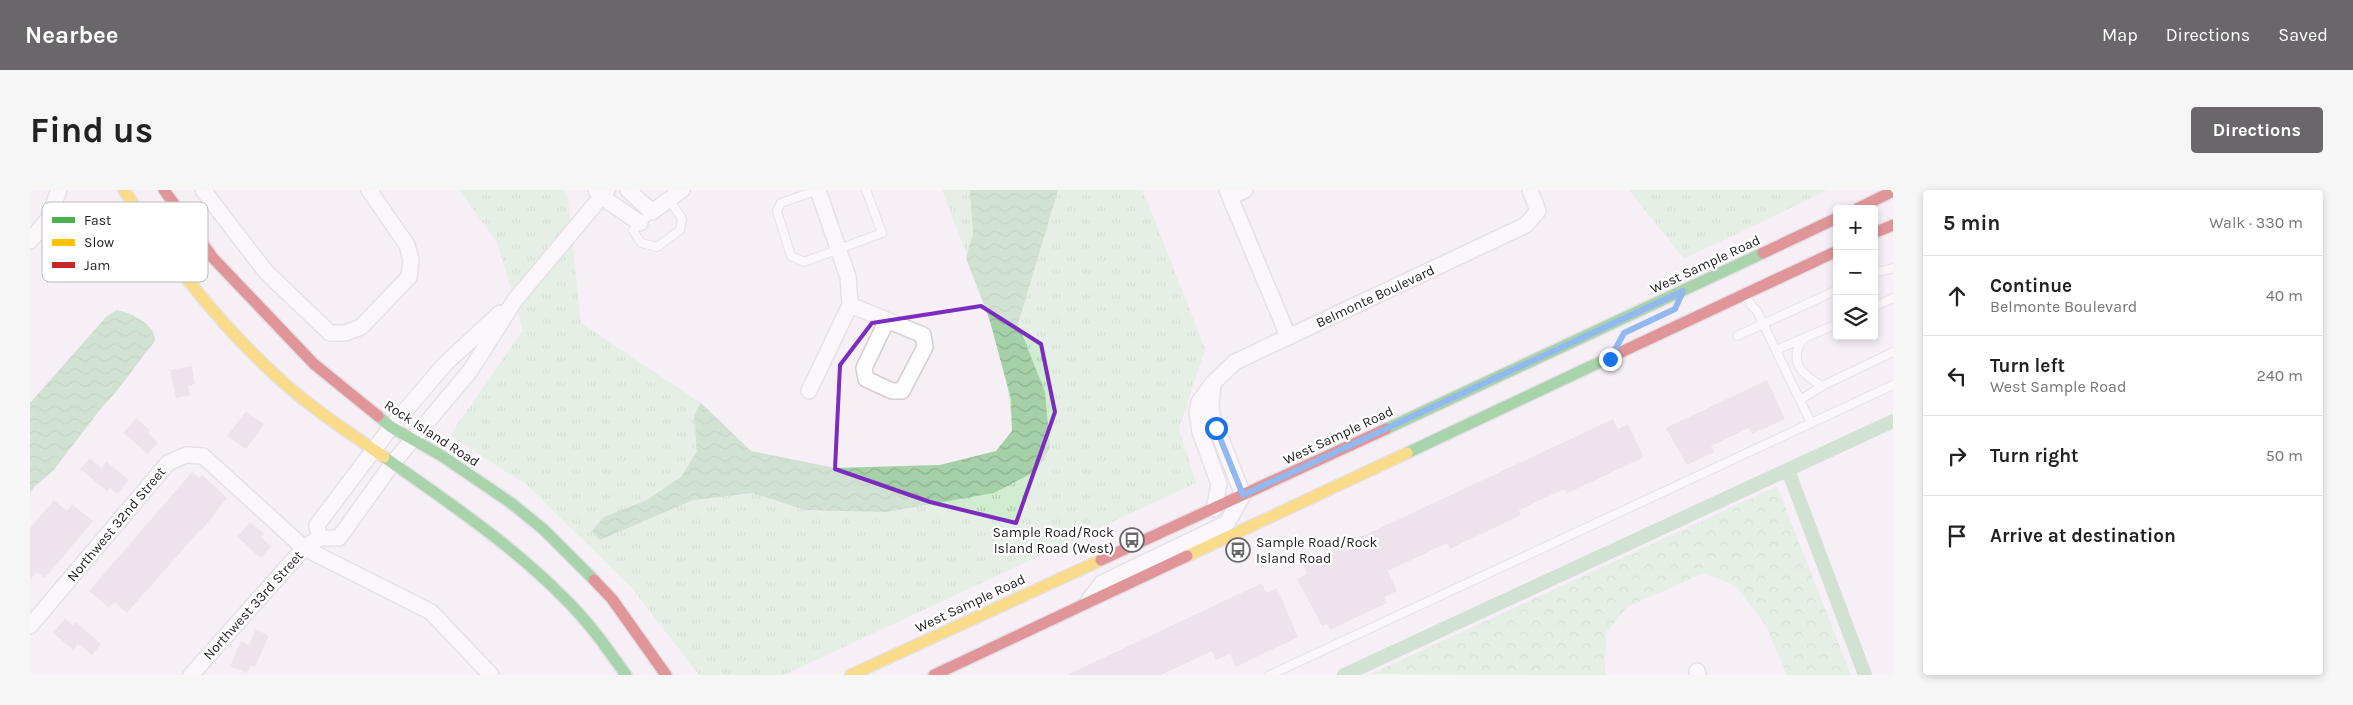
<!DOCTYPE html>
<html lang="en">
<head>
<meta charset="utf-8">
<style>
  body { margin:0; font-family:Karla,sans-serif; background:#f6f6f6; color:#222 }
  .controls { position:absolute; right:15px; top:15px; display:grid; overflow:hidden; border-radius:5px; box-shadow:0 2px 8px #0003 }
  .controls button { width:45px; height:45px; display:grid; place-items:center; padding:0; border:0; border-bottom:1px solid #e0e0e0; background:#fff; color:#222; font:25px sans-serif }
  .stop { position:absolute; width:15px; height:15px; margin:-11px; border:4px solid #1a73e8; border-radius:50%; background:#fff }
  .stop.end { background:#1a73e8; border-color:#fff; box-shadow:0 1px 5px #0008 }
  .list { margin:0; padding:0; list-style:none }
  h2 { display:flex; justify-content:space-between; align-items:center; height:65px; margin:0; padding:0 20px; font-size:21px }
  h2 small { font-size:16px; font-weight:400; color:#767676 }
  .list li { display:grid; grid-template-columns:32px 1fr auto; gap:15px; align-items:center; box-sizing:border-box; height:80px; padding:0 20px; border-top:1px solid #e0e0e0 }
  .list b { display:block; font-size:19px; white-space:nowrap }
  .list p { margin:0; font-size:16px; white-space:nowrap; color:#767676 }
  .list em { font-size:16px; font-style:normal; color:#767676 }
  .icon { flex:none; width:28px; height:28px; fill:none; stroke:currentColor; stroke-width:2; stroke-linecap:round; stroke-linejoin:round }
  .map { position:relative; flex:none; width:1863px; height:485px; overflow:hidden; border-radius:5px }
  header { display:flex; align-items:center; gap:30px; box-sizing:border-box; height:70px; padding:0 25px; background:#6b666a; color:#fff }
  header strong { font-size:24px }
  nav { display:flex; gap:28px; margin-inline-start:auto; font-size:18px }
  .intro { display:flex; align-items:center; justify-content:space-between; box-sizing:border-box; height:120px; padding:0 30px }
  h1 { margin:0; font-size:35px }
  .button { padding:12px 22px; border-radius:5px; background:#6b666a; color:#fff; font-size:18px; font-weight:700 }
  main { display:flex; gap:30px; padding:0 30px }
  aside { flex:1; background:#fff; border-radius:5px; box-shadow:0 2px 8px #0003 }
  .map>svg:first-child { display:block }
  .grass { fill:url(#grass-tufts) }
  .forest { fill:url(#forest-crowns) }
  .water { fill:url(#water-waves) }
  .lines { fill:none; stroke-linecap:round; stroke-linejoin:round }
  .canal { stroke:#a6d0a7; stroke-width:14 }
  .building { fill:#e3d3e0 }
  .lane-casing { stroke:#d3ced2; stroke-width:10 }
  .street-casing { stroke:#d3ced2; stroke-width:18 }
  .fast-casing { stroke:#d3ced2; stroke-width:14 }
  .slow-casing { stroke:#d3ced2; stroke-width:14 }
  .jam-casing { stroke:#d3ced2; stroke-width:14 }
  .lane { stroke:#fefdfe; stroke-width:8 }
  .street { stroke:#fefdfe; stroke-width:15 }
  .fast { stroke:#4caf50; stroke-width:11 }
  .slow { stroke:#ffc107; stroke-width:11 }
  .jam { stroke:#c62828; stroke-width:11 }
  .route { stroke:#1a73e8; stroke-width:6 }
  .marked { fill:none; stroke:#7b2cbf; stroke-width:4; stroke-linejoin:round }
  .labels { text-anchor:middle; stroke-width:4.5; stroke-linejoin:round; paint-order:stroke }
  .street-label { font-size:14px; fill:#201c1f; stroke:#fff }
  .poi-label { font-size:14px; fill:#201c1f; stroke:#fff; text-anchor:end }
  .key { fill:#fff; stroke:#bcbbbc; stroke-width:1 }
  .key-label { font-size:14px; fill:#201c1f }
</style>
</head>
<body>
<header>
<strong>Nearbee</strong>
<nav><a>Map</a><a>Directions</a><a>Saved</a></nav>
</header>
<div class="intro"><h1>Find us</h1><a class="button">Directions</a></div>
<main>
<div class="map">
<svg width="1863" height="485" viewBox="0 0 1863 485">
  <defs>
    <pattern id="grass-tufts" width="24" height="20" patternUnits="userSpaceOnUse" patternTransform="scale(1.25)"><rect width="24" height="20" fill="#d0edd0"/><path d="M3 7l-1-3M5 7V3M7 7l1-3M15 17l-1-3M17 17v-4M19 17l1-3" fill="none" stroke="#b2cbb2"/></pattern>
    <pattern id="forest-crowns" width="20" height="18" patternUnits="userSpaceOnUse" patternTransform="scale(1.25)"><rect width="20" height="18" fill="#d0edd0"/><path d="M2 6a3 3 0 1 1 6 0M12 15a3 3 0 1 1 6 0" fill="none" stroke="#b2cbb2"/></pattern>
    <pattern id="water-waves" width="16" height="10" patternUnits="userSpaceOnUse" patternTransform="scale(1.25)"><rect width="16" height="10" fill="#a6d0a7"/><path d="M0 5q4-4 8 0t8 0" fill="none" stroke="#8fb28f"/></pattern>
  </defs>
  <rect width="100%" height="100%" fill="#f6f0f5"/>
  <g class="grass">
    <path d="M429 0H534L538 10 551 133 671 213 721 261 805 278 910 275 966 261 982 242C980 158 940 78 912 0H1113L1175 159 1149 239 1166 293 754 485H669L601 397 498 296 420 245 493 140 467 52Z"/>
    <polygon points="1599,0 1798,0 1654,69"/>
  </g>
  <polygon class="forest" points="1747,296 1821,485 1757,485 1736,436 1705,395 1674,383 1597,417 1576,443 1575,485 1341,484"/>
  <g class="water">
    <polygon points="940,0 1028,0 988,134 1015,202 1020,258 1006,281 964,303 856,322 776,320 723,303 663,310 570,350 562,341 574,327 617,310 651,287 667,261 664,225 671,213 721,261 805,278 910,275 966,261 982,241 981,209 959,128 936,68 943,45"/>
    <path d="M87 120C102 123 126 135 125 151 107 173 92 197 73 216L23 281 4 297 0 303V213L76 127Z"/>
  </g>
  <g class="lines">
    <g class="canal">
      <polyline points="1758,280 1835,485"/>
      <polyline points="1314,485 1863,231"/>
    </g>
  </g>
  <g class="building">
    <polygon points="162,176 165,194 158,196 160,205 146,208 140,180"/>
    <polygon points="1737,190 1755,229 1722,244 1719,238 1681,256 1684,262 1657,275 1636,238"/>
    <polygon points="216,221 234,234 216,259 197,246"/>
    <polygon points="106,228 120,240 118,243 128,252 118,264 93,243"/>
    <polygon points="1583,229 1588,239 1598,234 1614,267 1536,304 1534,299 1489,320 1491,325 1420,359 1417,353 1358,381 1367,401 1354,407 1357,413 1300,440 1297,434 1292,436 1267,389 1277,384 1273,374"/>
    <polygon points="60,268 71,278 76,271 99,290 87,304 80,298 77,301 50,279"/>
    <polygon points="162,282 169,288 172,285 197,308 171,341 170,340 97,423 84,412 79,418 59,401"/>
    <polygon points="24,310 37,321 42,314 63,331 15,388 7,382 0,390 0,338"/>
    <polygon points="220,332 234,344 231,347 241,356 231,368 207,347"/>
    <polygon points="1232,393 1236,403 1247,398 1268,447 1206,477 1200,464 1186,470 1182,461 1131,485 1037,485"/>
    <polygon points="35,428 43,435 46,432 71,454 62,465 48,454 43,460 23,443"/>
    <polygon points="226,439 239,446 225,477 221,475 217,483 200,476 211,451 219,455"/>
  </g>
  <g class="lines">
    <g class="lane-casing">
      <g id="lane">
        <polyline points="788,0 751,13 747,21 761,66 774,72 852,43 836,0"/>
        <polyline points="622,22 603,40 611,53 627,57 650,40 652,29 639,9"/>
        <polyline points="1844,83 1863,78"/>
        <polyline points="1716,106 1721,115 1727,121 1781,233"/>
        <polyline points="1844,117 1863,108"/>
        <polyline points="1707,146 1807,100"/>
        <path d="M1772 151C1758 172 1773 185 1792 196"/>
        <polyline points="1746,160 1807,134"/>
        <polyline points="1770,210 1792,196 1863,162"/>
        <polyline points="1240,485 1863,195"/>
      </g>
    </g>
    <g class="street-casing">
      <g id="street">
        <polyline points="173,0 236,82 300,143 315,143 331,137 379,87 381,70 377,55 339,0"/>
        <polyline points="566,0 572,7 610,33"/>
        <polyline points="598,0 622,22 652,0"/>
        <polyline points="1197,0 1258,146"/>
        <polyline points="1200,7 1215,0"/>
        <polyline points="0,51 18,29 29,0"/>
        <polyline points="820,115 893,145 895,157 872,201 862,201 836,189 834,178 857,130"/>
        <polyline points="779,201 820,115 818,87 788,0"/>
        <polyline points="1184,319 1189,294 1170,242 1167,222 1169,212 1183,193 1205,172 1496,35 1508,21 1500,0"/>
        <polyline points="289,348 287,335 361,237 416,173 470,123"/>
        <polyline points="1059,410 1072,393 1197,333 1213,305 1182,226 1181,214 1183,194"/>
        <polyline points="0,436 138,273 156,265 173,266 274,358 401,422 461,485"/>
        <polyline points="1667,481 1668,485"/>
        <polyline points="161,485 274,358 289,348 309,348 362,274 440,181 485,110 577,0"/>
      </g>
    </g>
    <g class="fast-casing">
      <g id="fast">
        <polyline points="348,226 361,237 412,266 481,313 513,339 564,390"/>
        <polyline points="1356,239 1733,63"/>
        <polyline points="1377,263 1587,164"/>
        <path d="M354 267C416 311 480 353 534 408 558 431 577 458 596 485"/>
      </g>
    </g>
    <g class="slow-casing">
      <g id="slow">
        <path d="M94 0C139 70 191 137 253 192 284 220 320 243 354 267"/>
        <polyline points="1157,366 1377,263"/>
        <polyline points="821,485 1071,370"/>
      </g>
    </g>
    <g class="jam-casing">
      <g id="jam">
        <polyline points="134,0 183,68 284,174 348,226"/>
        <polyline points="1827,19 1863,1"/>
        <polyline points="1844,43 1863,35"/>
        <polyline points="1733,63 1807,28"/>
        <polyline points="1587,164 1807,61"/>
        <polyline points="1071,370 1356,239"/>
        <polyline points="564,390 582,409 636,485"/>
        <polyline points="904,485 1157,366"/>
      </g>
    </g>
    <use href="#lane" class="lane"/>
    <use href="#street" class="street"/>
    <use href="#fast" class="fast"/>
    <use href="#slow" class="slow"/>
    <use href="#jam" class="jam"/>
  </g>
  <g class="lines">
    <polyline class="route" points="1186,238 1213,305 1653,101 1645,119 1594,143 1580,169"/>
  </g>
  <path d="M0 0H1863V485H0ZM951 116 1011 154 1025 222 986 333 900 312 805 279 810 175 842 133Z" fill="#f6f0f5" fill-opacity=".55" fill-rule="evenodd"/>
  <path class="marked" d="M951 116 1011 154 1025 222 986 333 900 312 805 279 810 175 842 133Z"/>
  <defs>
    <g id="bus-ring" transform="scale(1.25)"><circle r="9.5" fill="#fff" stroke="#6b666a" stroke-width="1.5"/><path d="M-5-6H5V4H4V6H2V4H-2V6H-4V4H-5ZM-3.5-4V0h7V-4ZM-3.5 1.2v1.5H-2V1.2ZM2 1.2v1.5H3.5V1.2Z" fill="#6b666a"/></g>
  </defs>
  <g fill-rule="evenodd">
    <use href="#bus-ring" x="1102" y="350"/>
    <use href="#bus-ring" x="1208" y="360"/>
  </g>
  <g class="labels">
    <g class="street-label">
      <text transform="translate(1675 74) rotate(-25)" y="5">West Sample Road</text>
      <text transform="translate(1345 106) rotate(-25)" y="5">Belmonte Boulevard</text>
      <text transform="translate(402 243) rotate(33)" y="5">Rock Island Road</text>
      <text transform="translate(1308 245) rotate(-25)" y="5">West Sample Road</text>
      <text transform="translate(86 334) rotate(-50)" y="5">Northwest 32nd Street</text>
      <text transform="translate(940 413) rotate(-25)" y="5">West Sample Road</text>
      <text transform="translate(223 415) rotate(-48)" y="5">Northwest 33rd Street</text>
    </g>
    <g class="poi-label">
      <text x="1084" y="347">Sample Road/Rock<tspan x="1084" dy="16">Island Road (West)</tspan></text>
      <text x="1226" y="357" text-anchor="start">Sample Road/Rock<tspan x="1226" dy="16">Island Road</tspan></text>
    </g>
  </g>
  <rect x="12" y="12" width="166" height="80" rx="8" class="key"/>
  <rect x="22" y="27" width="23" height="6" fill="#4caf50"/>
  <rect x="22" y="49" width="23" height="7" fill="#ffc107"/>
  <rect x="22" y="72" width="23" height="6" fill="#c62828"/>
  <g class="key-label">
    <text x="54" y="35">Fast</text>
    <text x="54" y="57">Slow</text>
    <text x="54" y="80">Jam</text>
  </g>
</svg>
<div class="controls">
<button>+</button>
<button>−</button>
<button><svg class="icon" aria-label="layers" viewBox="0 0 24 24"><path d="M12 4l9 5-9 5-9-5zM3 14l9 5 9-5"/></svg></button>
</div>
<div class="stop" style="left:1186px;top:238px"></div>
<div class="stop end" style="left:1580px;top:169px"></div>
</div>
<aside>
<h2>5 min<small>Walk · 330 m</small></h2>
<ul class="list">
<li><svg class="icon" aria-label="ahead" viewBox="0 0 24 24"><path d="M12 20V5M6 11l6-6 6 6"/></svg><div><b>Continue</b><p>Belmonte Boulevard</p></div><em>40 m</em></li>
<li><svg class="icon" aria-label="left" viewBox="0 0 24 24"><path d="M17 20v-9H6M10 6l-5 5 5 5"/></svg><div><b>Turn left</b><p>West Sample Road</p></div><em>240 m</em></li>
<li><svg class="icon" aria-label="right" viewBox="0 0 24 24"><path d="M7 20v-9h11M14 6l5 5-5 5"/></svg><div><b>Turn right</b></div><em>50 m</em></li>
<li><svg class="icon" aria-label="arrive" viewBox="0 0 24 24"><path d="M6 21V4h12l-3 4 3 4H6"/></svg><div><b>Arrive at destination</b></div></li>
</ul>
</aside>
</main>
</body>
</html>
